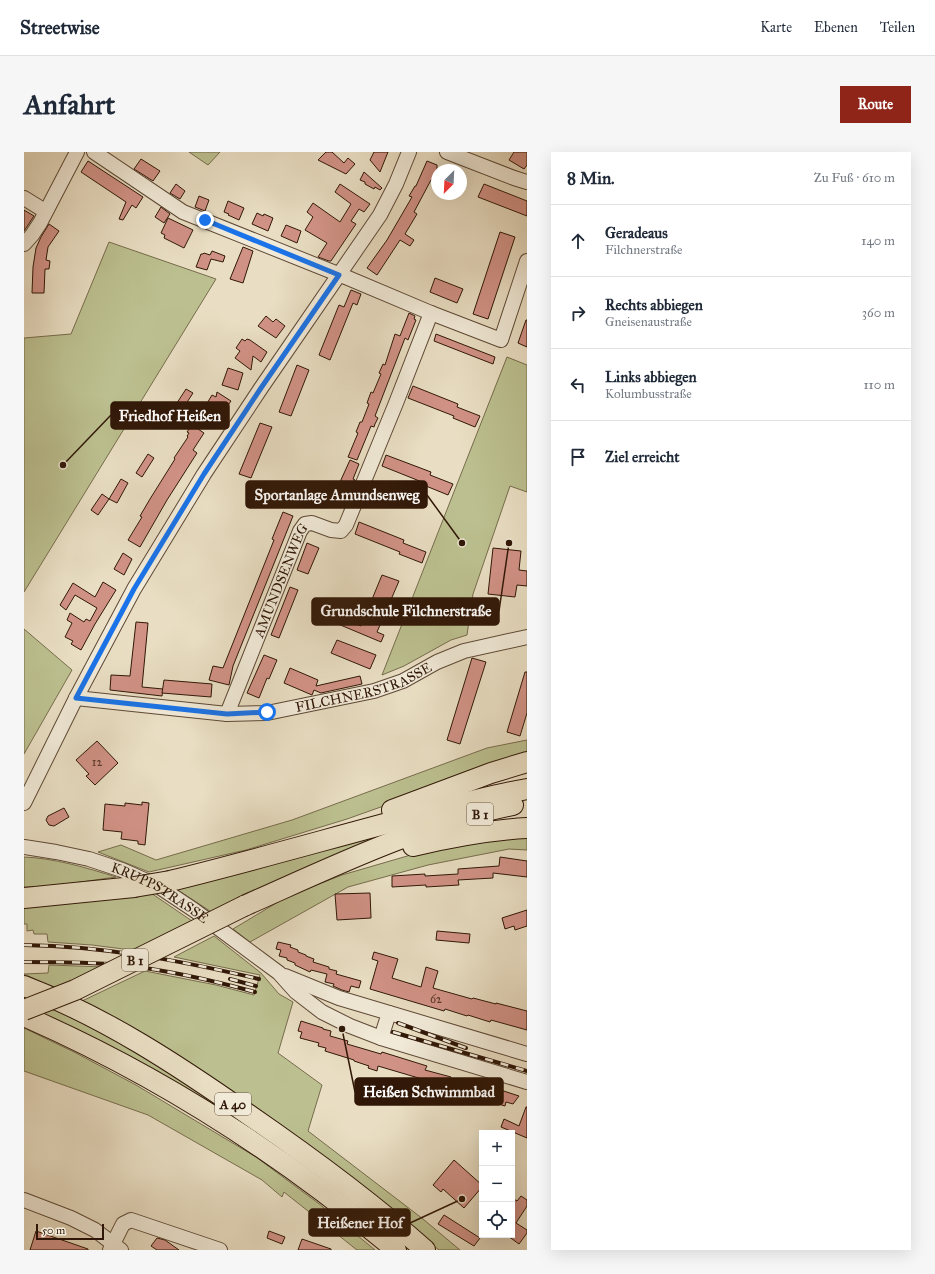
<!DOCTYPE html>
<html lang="de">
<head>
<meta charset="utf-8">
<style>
  body { margin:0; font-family:"IM FELL Great Primer",serif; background:#f6f6f7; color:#1f2937 }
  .controls { position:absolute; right:12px; bottom:12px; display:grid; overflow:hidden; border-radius:0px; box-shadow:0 4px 16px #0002 }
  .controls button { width:36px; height:36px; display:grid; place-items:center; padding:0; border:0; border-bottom:1px solid #e0e1e3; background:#fff; color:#1f2937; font:20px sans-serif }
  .compass { position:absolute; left:407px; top:12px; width:36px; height:36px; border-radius:50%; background:#fff; box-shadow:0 4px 16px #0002; rotate:204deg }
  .scale { position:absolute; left:12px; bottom:10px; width:68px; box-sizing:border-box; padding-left:4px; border:2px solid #301707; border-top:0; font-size:11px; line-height:14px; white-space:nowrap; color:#301707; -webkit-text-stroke:3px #f1ead8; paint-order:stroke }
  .stop { position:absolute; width:12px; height:12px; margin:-9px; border:3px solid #1a73e8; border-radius:50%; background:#fff }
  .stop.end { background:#1a73e8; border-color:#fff; box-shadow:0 1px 4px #0008 }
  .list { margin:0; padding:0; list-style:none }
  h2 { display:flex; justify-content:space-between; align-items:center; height:52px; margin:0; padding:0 16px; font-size:17px }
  h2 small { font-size:13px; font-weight:400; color:#747a83 }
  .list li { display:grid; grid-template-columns:26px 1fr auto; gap:12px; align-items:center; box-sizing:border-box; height:72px; padding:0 16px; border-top:1px solid #e0e1e3 }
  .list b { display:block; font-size:15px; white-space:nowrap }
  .list p { margin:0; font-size:13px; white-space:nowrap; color:#747a83 }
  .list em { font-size:13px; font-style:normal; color:#747a83 }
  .icon { flex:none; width:22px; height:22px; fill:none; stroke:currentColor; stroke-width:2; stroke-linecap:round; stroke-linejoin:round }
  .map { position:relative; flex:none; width:503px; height:1098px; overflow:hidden; border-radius:0px }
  header { display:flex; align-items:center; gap:24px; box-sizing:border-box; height:56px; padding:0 20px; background:#fff; border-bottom:1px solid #e0e1e3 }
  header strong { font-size:19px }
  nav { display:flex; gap:22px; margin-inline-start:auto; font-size:14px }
  .intro { display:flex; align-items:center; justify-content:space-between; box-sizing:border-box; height:96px; padding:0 24px }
  h1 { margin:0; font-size:28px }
  .button { padding:10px 18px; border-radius:0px; background:#8f2418; color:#fff; font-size:14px; font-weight:700 }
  main { display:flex; gap:24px; padding:0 24px }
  aside { flex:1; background:#fff; border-radius:0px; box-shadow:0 4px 16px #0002 }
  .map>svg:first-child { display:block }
  .green { fill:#bcc090; stroke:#766c4c }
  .building { fill:#d19286; stroke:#301707 }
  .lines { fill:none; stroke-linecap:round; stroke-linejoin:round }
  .minor-casing { stroke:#5e4936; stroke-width:16 }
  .highway-casing { stroke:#301707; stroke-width:22 }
  .minor { stroke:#f1ead8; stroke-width:14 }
  .highway { stroke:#e9dec3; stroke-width:20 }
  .rail-casing { stroke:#301707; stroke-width:4 }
  .rail { stroke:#f1ead8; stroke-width:2.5; stroke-dasharray:8; stroke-linecap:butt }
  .highway-bridge-casing { stroke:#301707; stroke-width:22; stroke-linecap:butt }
  .highway-bridge { stroke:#e9dec3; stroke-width:20 }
  .route { stroke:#1a73e8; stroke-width:5 }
  .labels { text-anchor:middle; stroke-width:4; stroke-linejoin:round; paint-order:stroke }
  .number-label { font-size:12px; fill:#583627 }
  .shield { fill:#f1ead8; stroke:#6a5646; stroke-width:1 }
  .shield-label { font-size:13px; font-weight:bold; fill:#301707 }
  .street-label { font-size:14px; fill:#301707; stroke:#f1ead8 }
  .leader { fill:none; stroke:#301707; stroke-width:1.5 }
  .callout-dot { fill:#301707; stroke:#f1ead8; stroke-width:1.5 }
  .callout { fill:#301707; stroke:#301707; stroke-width:1.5 }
  .callout-label { font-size:15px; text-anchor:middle; font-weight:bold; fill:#fff }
</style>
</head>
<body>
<header>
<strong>Streetwise</strong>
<nav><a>Karte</a><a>Ebenen</a><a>Teilen</a></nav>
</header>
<div class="intro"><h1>Anfahrt</h1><a class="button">Route</a></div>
<main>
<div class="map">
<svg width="503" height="1098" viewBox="0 0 503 1098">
  <rect width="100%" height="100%" fill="#e9dec3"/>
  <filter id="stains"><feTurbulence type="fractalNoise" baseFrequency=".005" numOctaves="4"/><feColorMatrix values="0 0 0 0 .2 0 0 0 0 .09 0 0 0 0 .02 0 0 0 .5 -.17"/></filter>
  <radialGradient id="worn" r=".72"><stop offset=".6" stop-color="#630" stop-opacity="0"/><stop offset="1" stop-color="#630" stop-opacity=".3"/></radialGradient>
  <g class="green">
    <polygon points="165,0 196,0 184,13"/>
    <polygon points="85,90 192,127 0,440 0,186 47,182"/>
    <polygon points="483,205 503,213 503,340 486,334 449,442 443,483 427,488 380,514 358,523"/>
    <polygon points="0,477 48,518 0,602"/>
    <polygon points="503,588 503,603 323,667 222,698 125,720 74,700 97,693 132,708 268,668 463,596"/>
    <polygon points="364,678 367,683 189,761 152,737"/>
    <polygon points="503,684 503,698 485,697 404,713 324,735 226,790 209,777 264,744 318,723 397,700 475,686"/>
    <path d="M0 705C29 706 64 716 92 725L29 734 0 735Z"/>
    <polygon points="127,741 171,771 115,799 68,793 24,790 23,782 10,782 9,778 3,779 3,772 0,772 0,754"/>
    <polygon points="190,784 237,821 255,842 269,850 254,901 298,933 284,979 399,1067 436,1098 415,1098 280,990 231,954 158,906 58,849 121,819 192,833 230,843 236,823 150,805"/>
    <polygon points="25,813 81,815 33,837 0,822 24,821"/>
    <polygon points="0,843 77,880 152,923 240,985 238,988 0,856"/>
    <polygon points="0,876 52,901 112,933 232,1005 294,1051 351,1098 333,1098 260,1040 258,1045 238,1028 124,963 0,919"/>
  </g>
  <g class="building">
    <polygon points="302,0 308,0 320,11 324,6 331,12 322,22 294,8"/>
    <polygon points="350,0 364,0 356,20 346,8"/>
    <polygon points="490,0 503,0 503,13 500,17 485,8"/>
    <polygon points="117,7 136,19 129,29 110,17"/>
    <polygon points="64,9 119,45 112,56 108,53 99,68 95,67 102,50 57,20"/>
    <polygon points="403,9 413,13 413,18 409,28 407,28 390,60 393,62 381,82 390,88 386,94 376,88 353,123 343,116 363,88 388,45 385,44 391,34 392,34"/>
    <polygon points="340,20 358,36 356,38 351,35 350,37 341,32 341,30 336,28"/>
    <polygon points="152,32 161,39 156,47 146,41"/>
    <polygon points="316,32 346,52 340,60 335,57 327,69 332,72 307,109 305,109 294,105 303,91 281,78 289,65 283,60 289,51 316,70 327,52 311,40"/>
    <polygon points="460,32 503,49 503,64 454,45"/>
    <polygon points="175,44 185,48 181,59 171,55"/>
    <polygon points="204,49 220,56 215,68 204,63 205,62 200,60"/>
    <polygon points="137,55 146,62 140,71 131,65"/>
    <polygon points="0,58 10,64 0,79"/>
    <polygon points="233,61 239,64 240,62 249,66 244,79 228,72"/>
    <polygon points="144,66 169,78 160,96 140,86 141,83 137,81"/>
    <polygon points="25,72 35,79 24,95 22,108 26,109 25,117 21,117 20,141 8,141 9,115 12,96 17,85"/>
    <polygon points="262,73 277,79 273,91 257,84"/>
    <polygon points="476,80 491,85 464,167 449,162"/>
    <polygon points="219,95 229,99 219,131 206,127"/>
    <polygon points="188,99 201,104 199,110 187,107 183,118 172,115 177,102 179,102 180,101 186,103"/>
    <polygon points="411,126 439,137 433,151 406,140"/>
    <polygon points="327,138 337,142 333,153 329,151 306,208 295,203 315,153 320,155"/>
    <polygon points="385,161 391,164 390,167 392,168 384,188 381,186 351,264 354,266 351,272 350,275 347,274 333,308 324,305 334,281 332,280 336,270 338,270 345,252 343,251 347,240 349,241 357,222 355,221 359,212 361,213 371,182 376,184"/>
    <polygon points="242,164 249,170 252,167 261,174 252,186 234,174"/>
    <polygon points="502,168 503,168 503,195 494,191"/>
    <polygon points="412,182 471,205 469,212 410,189"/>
    <polygon points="218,187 221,189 223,187 226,188 243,200 237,210 229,204 227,218 211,206 216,199 212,196"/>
    <polygon points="273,213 285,218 267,264 255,260"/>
    <polygon points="204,216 219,221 214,238 198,233"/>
    <polygon points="389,234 434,252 433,255 456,264 451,275 429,266 430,264 384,246"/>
    <polygon points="162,237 169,241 158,258 151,254"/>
    <polygon points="193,240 207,249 188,276 179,270 186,261 184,259 187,256 182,253 188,243 192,245"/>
    <polygon points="236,271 248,275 227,326 215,322"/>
    <polygon points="168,273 180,281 169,298 173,301 143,348 116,395 104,388 118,365 116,364 126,347 151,307 150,306 164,285 163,284 165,281 163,280"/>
    <polygon points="124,302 130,306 118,325 112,321"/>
    <polygon points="362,303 407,320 406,323 429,332 424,343 402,334 403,332 358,314"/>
    <polygon points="326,308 335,312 329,327 331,328 320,356 310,352 318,331 316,330"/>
    <polygon points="97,327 104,331 93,351 85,347"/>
    <polygon points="78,342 85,347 74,363 67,358"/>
    <polygon points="259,360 269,364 209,514 205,533 185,528 189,514 199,516 250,388 248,387"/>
    <polygon points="335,370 380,388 379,391 402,400 398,411 375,402 376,400 331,382"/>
    <polygon points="283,391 295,396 284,422 273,418"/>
    <polygon points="469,396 497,399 495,418 503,419 503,434 493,433 491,445 464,442"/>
    <polygon points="99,401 108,407 100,423 90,417"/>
    <polygon points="358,423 375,429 353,480 360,483 357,490 314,472 317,466 337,474"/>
    <polygon points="79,430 92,438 71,472 57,498 47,492 49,489 41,485 48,471 43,468 46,461 60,470 62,467 66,469 73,456 51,443 42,458 36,453 49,431 71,445"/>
    <polygon points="266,435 274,438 255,486 247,483"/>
    <polygon points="112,470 124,471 118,535 139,537 138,544 86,538 87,523 106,524"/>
    <polygon points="313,488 352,503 346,517 307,501"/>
    <polygon points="240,503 253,508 245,527 243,526 235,546 223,541"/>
    <polygon points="448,506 462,510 436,592 423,588"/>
    <polygon points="266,516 294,528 292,534 336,524 338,532 297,541 290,538 288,543 260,531"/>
    <polygon points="501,520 503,520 503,561 496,584 483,580"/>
    <polygon points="140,528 188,532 187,545 138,541"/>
    <polygon points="73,589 94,611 71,633 62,624 65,622 52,608"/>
    <polygon points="118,650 125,651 121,693 114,692 114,689 97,687 98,680 79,678 81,652 101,654 101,651 118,653"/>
    <polygon points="40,656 45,665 30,674 25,673 22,668 24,664"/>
    <polygon points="476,705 503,709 503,725 469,721 469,726 434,728 435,733 402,735 402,733 368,735 368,724 401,722 401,724 434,722 434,717 475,714"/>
    <polygon points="346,741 347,766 313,768 311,742"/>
    <polygon points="503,758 503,774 491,778 490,774 481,777 478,766"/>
    <polygon points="413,779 446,782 445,791 412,788"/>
    <polygon points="254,790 267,793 266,795 274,798 274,800 282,803 282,804 290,807 289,810 305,815 305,817 313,819 312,822 337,829 335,836 327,834 325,840 318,838 309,834 310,832 301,830 303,822 287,818 286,820 271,813 271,811 263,808 263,806 255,804 257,798 252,797"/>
    <polygon points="350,800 374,807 368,826 397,835 402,815 414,819 409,836 448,847 449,846 472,852 472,851 503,859 503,878 467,868 466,870 444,863 443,864 421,857 420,859 346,837 354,809 348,807"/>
    <polygon points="277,869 299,876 299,877 307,879 306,884 324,889 323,892 357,902 358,900 403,914 401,918 427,925 424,936 418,934 417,936 409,933 408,935 397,932 398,927 354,914 353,919 344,916 345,914 330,909 330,908 301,899 302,896 294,894 295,891 276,886 278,880 274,879"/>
    <polygon points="435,933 455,938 456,933 460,934 461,933 495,944 489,952 482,950 481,954 451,945 449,951 431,946"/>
    <polygon points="502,955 503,955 503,986 477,975 480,967 495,974"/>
    <polygon points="430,1008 458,1033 458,1035 440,1056 419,1037 417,1040 409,1033"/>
    <polygon points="497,1044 503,1048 503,1054 492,1071 503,1078 503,1081 495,1092 484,1084 485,1083 488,1083 488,1046 493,1049"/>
    <polygon points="420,1063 456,1086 450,1094 414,1072"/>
    <polygon points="12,1079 64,1097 64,1098 6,1098"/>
    <polygon points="245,1079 261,1085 258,1092 243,1086"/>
    <polygon points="133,1086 141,1088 155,1098 133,1098 127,1094"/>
    <polygon points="278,1087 307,1097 307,1098 274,1098"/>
  </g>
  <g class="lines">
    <g class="minor-casing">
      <g id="minor">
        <polyline points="70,0 159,60 324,126 407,161 477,188 503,109"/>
        <polyline points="423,0 490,26 503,30"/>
        <polyline points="0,46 21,59"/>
        <polyline points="0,92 8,83 16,71 53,0"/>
        <path id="s1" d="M52 546 203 562 243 561 350 539 379 529 413 510 440 499 503 485"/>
        <path id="s2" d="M203 562 276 379 281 372 288 371 307 378 317 379 322 373 372 251 407 161"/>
        <polyline points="0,651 52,546 110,437 180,322 237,236 356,63 372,32 385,0"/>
        <path id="s3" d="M0 695 32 700 65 707 98 718 134 734 170 758 255 821 272 840 298 860 326 874 357 886 503 930"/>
        <polyline points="261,824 315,846 503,902"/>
        <polyline points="357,886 365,861"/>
        <polyline points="0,1048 47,1066 71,1078 97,1098"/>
        <polyline points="86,1098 99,1072 107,1068 196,1098"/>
      </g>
    </g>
    <g class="highway-casing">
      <g id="highway">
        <polyline points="368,658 467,621 503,610"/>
        <path d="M389 694C427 685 465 678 503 676"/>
        <path d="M146 729C232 708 317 683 402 661 436 652 469 643 503 637"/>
        <polyline points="0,746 110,735"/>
        <path d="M220 754C306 716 396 672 489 653"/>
        <path d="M0 834C81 865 155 914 225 963 286 1005 346 1049 401 1098"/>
        <path d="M0 864C135 923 259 1003 372 1098"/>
      </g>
    </g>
    <use href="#minor" class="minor"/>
    <use href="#highway" class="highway"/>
    <g class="rail-casing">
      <g id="rail">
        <path d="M0 793C80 794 158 809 235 827"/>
        <path d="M0 810C33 810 66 810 98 813 143 818 187 828 231 840"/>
        <polyline points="206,827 232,834"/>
        <polyline points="374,871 442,896"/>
        <polyline points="369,880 503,919"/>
      </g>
    </g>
    <use href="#rail" class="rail"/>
    <g class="highway-bridge-casing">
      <g id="highway-bridge">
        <polyline points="110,735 146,729"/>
        <polyline points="0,858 51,838 220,754"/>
      </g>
    </g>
    <use href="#highway-bridge" class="highway-bridge"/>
  </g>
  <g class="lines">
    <polyline class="route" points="181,68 315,123 237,236 180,322 110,437 52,546 203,562 243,560"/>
  </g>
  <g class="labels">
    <g class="number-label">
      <text x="73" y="614">12</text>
      <text x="412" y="851">62</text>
    </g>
    <g class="shield">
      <rect x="443" y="651" width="26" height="22" rx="3"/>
      <rect x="98" y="797" width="26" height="22" rx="3"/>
      <rect x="191" y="941" width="36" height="22" rx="3"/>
    </g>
    <g class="shield-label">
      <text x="456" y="667">B 1</text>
      <text x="111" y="813">B 1</text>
      <text x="209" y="957">A 40</text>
    </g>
    <g class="street-label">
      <text dy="5" stroke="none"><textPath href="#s2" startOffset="144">AMUNDSENWEG</textPath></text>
      <text dy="5" stroke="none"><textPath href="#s1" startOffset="292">FILCHNERSTRASSE</textPath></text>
      <text dy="5" stroke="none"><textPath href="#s3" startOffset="145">KRUPPSTRASSE</textPath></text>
    </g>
  </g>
  <path class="leader" d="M39 313L87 263M438 391L403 343M485 391L475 459M318 877L331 940M438 1047L386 1071"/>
  <g class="callout-dot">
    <circle cx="39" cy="313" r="4"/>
    <circle cx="438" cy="391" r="4"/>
    <circle cx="485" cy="391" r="4"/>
    <circle cx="318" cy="877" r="4"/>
    <circle cx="438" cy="1047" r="4"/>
  </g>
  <g class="callout">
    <rect x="87" y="250" width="118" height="27" rx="4"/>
    <rect x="222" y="329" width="181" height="27" rx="4"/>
    <rect x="288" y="446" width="187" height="27" rx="4"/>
    <rect x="331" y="926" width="148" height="27" rx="4"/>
    <rect x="285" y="1057" width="101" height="27" rx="4"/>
  </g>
  <g class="callout-label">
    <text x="146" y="269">Friedhof Heißen</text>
    <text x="313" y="348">Sportanlage Amundsenweg</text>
    <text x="382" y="464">Grundschule Filchnerstraße</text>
    <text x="405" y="945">Heißen Schwimmbad</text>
    <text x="336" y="1076">Heißener Hof</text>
  </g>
  <rect width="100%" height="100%" filter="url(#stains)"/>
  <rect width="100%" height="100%" fill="url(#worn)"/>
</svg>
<div class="controls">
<button>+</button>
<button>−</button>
<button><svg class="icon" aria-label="locate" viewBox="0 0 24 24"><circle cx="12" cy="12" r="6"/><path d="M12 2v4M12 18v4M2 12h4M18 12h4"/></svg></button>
</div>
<svg class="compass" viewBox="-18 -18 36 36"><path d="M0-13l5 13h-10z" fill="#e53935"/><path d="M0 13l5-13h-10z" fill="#747a83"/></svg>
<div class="scale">50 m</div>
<div class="stop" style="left:243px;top:560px"></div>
<div class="stop end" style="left:181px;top:68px"></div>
</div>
<aside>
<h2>8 Min.<small>Zu Fuß · 610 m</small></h2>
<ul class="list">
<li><svg class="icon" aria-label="ahead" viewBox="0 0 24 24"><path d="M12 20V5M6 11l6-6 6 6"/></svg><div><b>Geradeaus</b><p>Filchnerstraße</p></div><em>140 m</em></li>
<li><svg class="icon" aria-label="right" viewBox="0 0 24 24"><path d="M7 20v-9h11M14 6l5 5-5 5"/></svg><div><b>Rechts abbiegen</b><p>Gneisenaustraße</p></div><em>360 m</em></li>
<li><svg class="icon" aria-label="left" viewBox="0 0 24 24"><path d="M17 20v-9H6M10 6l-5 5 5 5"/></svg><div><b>Links abbiegen</b><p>Kolumbusstraße</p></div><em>110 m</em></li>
<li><svg class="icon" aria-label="arrive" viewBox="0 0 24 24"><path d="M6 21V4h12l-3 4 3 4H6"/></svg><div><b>Ziel erreicht</b></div></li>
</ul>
</aside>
</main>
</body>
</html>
